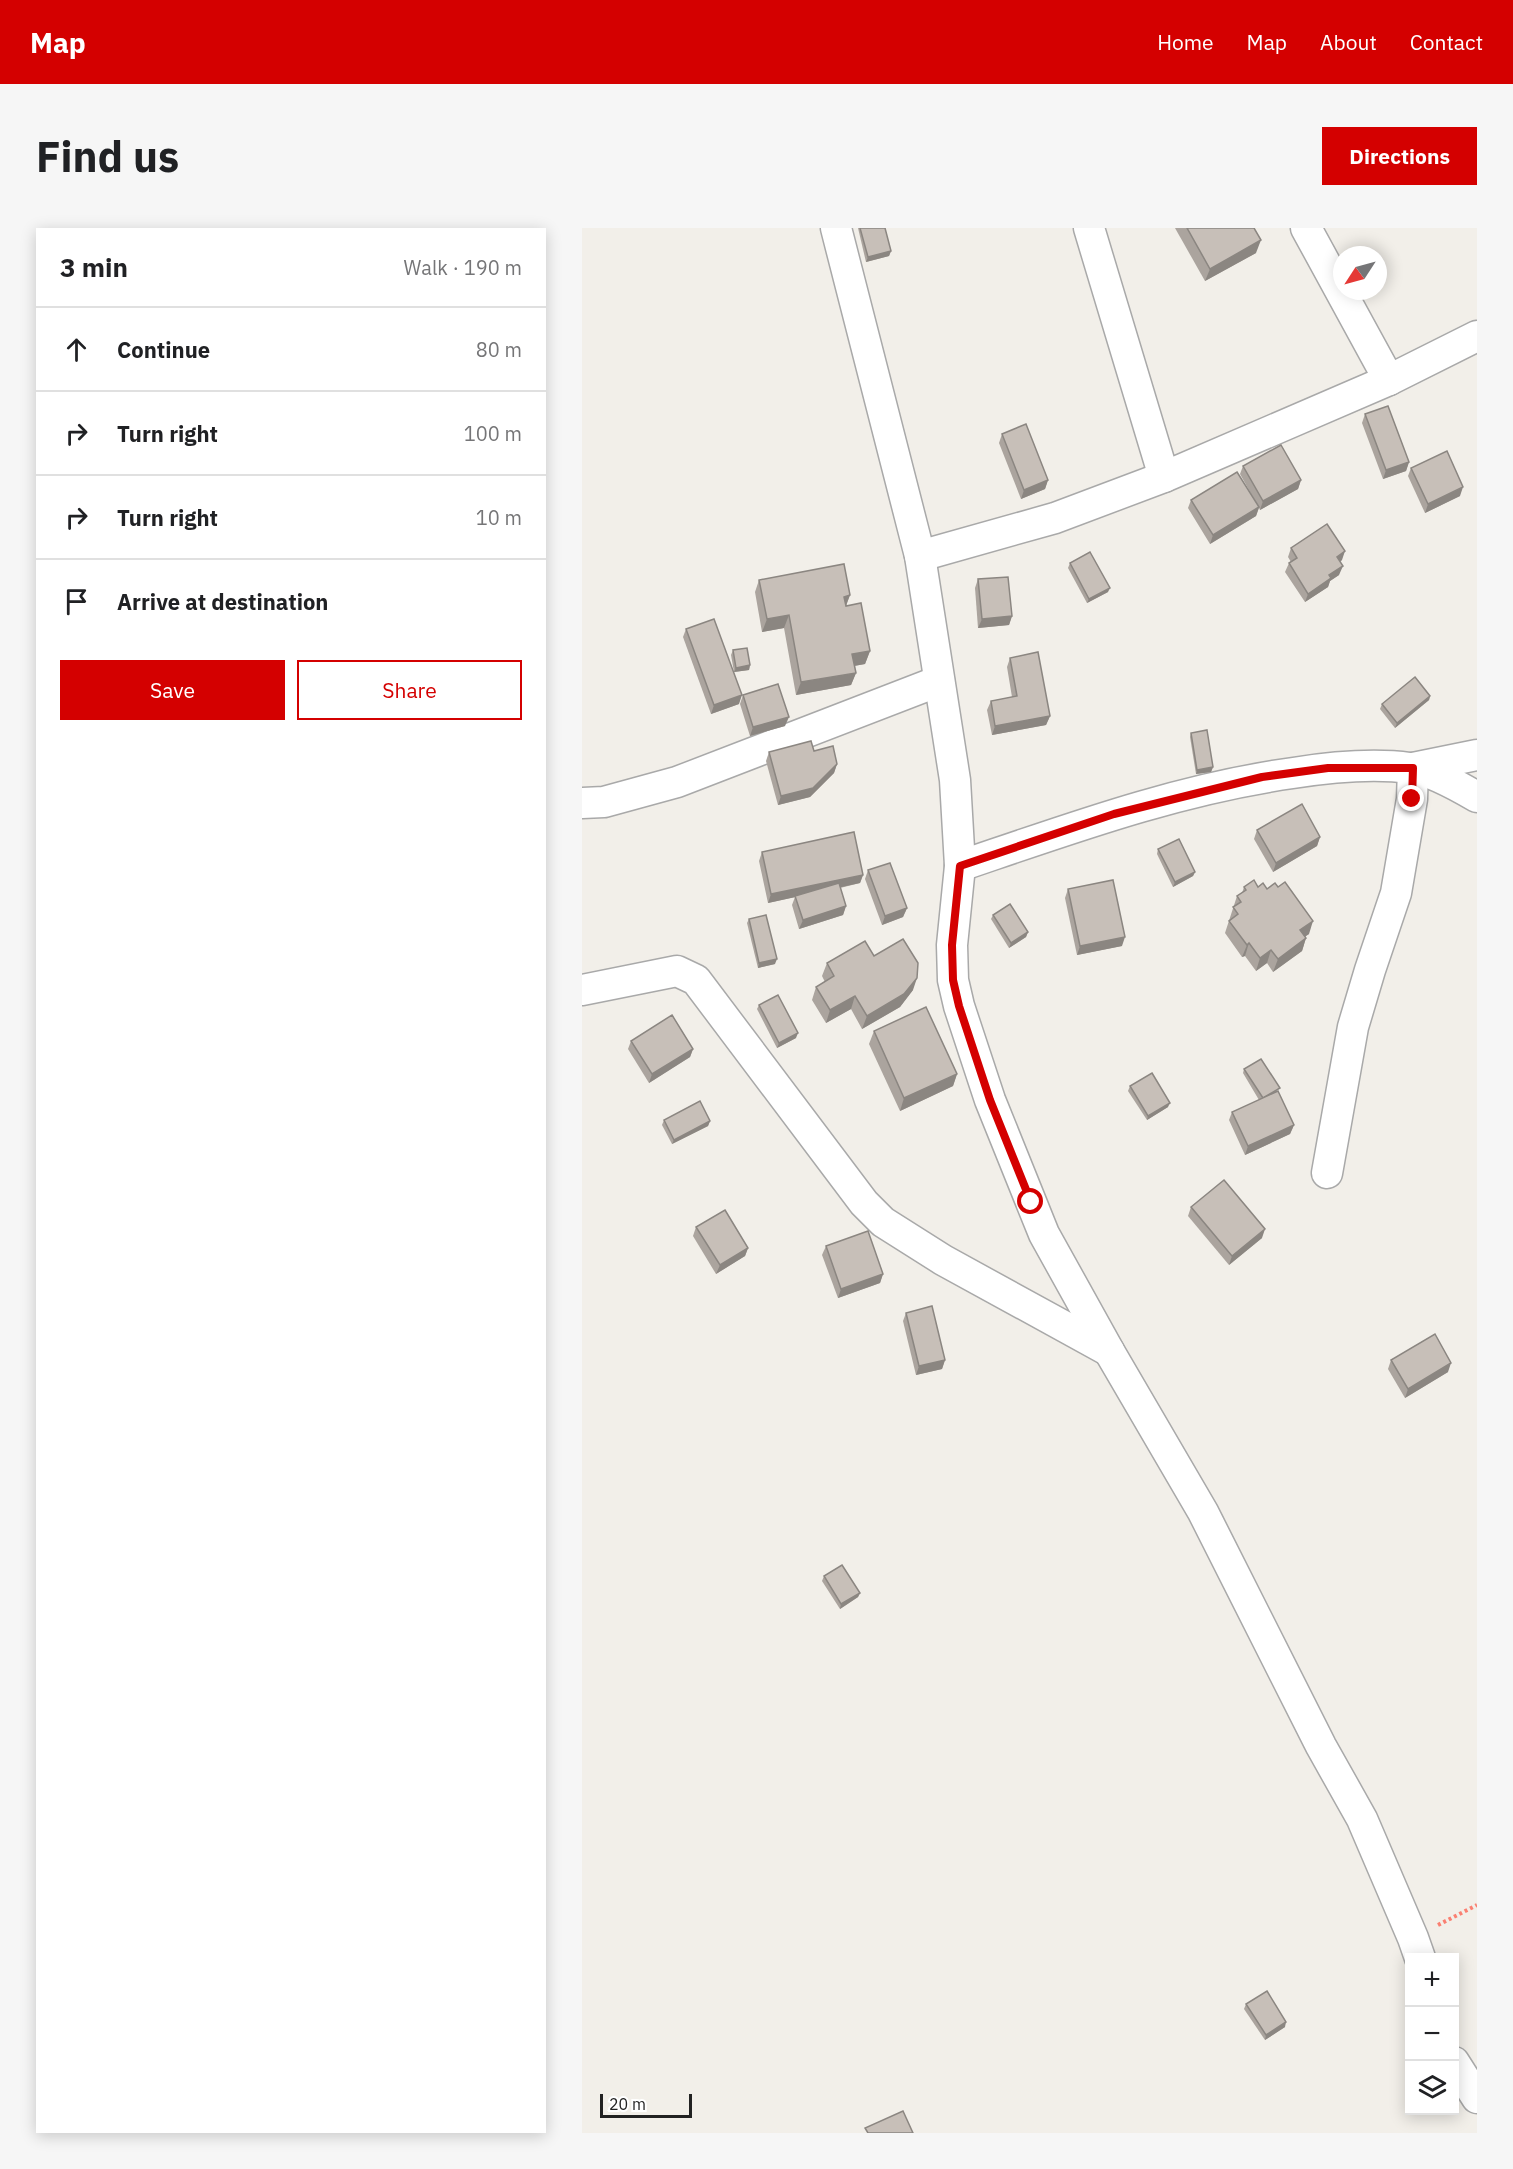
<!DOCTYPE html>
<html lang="en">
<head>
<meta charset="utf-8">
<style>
  body { margin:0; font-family:"IBM Plex Sans",sans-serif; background:#f6f6f6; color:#202124 }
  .controls { position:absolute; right:18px; bottom:18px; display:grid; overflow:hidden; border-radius:0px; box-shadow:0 3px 15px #0003 }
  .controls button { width:54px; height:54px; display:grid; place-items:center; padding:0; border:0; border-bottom:2px solid #e0e0e0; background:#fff; color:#202124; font:30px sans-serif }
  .compass { position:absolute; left:751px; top:18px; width:54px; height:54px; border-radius:50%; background:#fff; box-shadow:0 3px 15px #0003; rotate:234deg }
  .scale { position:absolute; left:18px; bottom:15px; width:92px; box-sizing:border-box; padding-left:6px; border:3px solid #222; border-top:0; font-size:16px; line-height:21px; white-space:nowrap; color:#222; -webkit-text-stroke:4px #fff; paint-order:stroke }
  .stop { position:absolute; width:18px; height:18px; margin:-14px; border:4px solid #d40000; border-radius:50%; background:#fff }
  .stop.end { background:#d40000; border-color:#fff; box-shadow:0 2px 6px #0008 }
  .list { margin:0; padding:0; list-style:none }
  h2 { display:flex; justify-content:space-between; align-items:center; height:78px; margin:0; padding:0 24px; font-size:26px }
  h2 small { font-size:20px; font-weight:400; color:#757577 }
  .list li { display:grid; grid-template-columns:39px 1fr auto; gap:18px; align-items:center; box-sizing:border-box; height:84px; padding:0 24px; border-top:2px solid #e0e0e0 }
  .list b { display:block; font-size:22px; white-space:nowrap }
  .list em { font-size:20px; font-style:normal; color:#757577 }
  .actions { display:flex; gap:12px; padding:18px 24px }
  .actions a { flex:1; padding:14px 0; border:2px solid #d40000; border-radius:0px; text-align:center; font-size:21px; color:#d40000 }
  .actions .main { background:#d40000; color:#fff }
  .icon { flex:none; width:33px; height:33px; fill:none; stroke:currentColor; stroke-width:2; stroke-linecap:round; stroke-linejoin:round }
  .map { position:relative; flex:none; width:895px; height:1905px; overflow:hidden; border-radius:0px }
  header { display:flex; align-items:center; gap:36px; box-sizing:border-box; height:84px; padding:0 30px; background:#d40000; color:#fff }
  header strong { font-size:28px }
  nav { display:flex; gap:33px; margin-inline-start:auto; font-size:21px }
  .intro { display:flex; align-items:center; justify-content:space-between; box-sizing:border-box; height:144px; padding:0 36px }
  h1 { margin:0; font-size:42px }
  .button { padding:15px 27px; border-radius:0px; background:#d40000; color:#fff; font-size:21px; font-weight:700 }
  main { display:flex; gap:36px; padding:0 36px }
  aside { flex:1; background:#fff; border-radius:0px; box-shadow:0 3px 15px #0003 }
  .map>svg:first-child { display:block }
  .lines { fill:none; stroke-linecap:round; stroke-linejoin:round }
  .minor-casing { stroke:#a9a9a9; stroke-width:33 }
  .path { stroke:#fa8072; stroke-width:4; stroke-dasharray:3 3; stroke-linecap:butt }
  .minor { stroke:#fff; stroke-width:30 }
  .wall { fill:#aba49e }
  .shaded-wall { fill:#8b8681 }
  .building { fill:#c7bfb8; stroke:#8b8681; stroke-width:1.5 }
  .route { stroke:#d40000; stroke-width:8 }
</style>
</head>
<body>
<header>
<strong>Map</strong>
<nav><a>Home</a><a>Map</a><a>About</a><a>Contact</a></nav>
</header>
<div class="intro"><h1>Find us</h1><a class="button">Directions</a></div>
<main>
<aside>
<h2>3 min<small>Walk · 190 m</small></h2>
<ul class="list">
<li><svg class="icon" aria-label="ahead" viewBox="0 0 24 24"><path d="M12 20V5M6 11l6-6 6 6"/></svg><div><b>Continue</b></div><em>80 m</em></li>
<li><svg class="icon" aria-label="right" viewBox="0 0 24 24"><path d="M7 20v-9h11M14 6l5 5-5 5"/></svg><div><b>Turn right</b></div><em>100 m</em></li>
<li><svg class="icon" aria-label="right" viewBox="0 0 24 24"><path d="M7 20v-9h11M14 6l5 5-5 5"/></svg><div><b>Turn right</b></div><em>10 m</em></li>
<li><svg class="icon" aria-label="arrive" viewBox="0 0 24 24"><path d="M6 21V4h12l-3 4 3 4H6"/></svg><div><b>Arrive at destination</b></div></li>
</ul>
<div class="actions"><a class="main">Save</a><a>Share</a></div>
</aside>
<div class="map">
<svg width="895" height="1905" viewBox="0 0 895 1905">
  <rect width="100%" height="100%" fill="#f2efe9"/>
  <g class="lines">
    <g class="minor-casing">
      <g id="minor">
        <polyline points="254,0 338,328 373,552 378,638 370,717 371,752 377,778 408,872 462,1006 527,1123 621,1284 739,1518 780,1591 831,1710 838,1730"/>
        <polyline points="507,0 582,249"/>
        <polyline points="724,0 807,152"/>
        <polyline points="338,328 473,290 582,249 807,152 895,108"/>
        <polyline points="0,575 22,574 95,554 357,453"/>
        <path d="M378 638C487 601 596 561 711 545 749 539 790 535 828 540 847 542 878 559 895 569"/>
        <polyline points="0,762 95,743 114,752 282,975 301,994 361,1032 527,1123"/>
        <polyline points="745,945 771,799 788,742 814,665 830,571 831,540 895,527"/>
        <polyline points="872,1834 895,1870"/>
      </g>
    </g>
    <polyline class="path" points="856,1697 895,1677"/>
    <use href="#minor" class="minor"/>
  </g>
  <g class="wall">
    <polygon points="276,0 303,0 309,23 307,28 284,34"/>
    <polygon points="593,0 672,0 674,25 623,53"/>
    <polygon points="783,186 827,234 824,243 801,251 780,195"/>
    <polygon points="420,206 466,252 463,261 439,271 417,215"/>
    <polygon points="661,238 719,252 716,261 678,282 677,280 674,288 628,316 606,280 609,272 672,271 658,246"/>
    <polygon points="829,240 878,268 843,285 826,248"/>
    <polygon points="709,320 760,332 758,334 757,347 748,353 746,359 723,374 703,344 707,335 709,334 706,329"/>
    <polygon points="488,335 526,364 505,375 486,340"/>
    <polygon points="396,351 430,388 427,397 396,400 393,360"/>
    <polygon points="177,352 268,367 264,378 288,423 283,436 272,438 274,445 269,457 214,467 202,400 180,404 173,364"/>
    <polygon points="104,401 157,476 129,486 101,409"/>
    <polygon points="151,422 168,437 167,442 152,444 149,427"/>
    <polygon points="428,430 468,488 464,497 410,507 405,482 409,473 430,469 425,439"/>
    <polygon points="161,467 203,498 168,508 158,476"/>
    <polygon points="848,468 847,472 813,500 798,481 800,476"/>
    <polygon points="609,505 631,539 629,544 614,546 608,509"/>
    <polygon points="232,523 255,536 252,545 228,569 196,577 184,533 187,524"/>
    <polygon points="675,602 738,609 735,618 691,644 672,611"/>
    <polygon points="576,621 613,644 611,648 591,659 575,626"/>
    <polygon points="180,624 281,647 278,655 258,660 264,678 261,687 217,701 210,677 213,669 186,675 177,633"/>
    <polygon points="286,642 325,680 321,689 300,697 283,651"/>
    <polygon points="662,659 676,659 685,661 727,706 723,708 724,710 720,723 691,744 685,735 674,743 663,728 660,729 643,705 655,668 660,665"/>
    <polygon points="486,661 540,718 495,727 483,670"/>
    <polygon points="411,687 446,704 444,709 427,720 409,691"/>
    <polygon points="167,691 193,736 176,740 165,695"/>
    <polygon points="292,728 331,762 318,779 280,801 269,781 244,795 230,772 234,759 243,754 240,748 245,735"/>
    <polygon points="177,777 214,810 195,820 175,781"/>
    <polygon points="292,803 375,846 371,858 318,883 287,816"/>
    <polygon points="49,813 111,821 108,829 67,855 46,821"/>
    <polygon points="662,841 696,864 712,897 708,906 663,927 647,892 650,884 677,872 661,845"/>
    <polygon points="548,858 586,879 565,892 546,863"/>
    <polygon points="82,892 128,893 126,898 90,916 80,897"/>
    <polygon points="609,979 680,1010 647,1037 606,988"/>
    <polygon points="114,999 166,1020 163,1028 134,1046 111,1008"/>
    <polygon points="244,1018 301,1046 298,1055 256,1070 240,1027"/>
    <polygon points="324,1085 363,1132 360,1141 334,1147 321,1093"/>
    <polygon points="809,1132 866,1144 823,1170 806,1141"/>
    <polygon points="242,1348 278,1365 276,1369 258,1381 240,1353"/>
    <polygon points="664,1776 703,1799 683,1812 662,1781"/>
  </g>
  <g class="shaded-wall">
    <polygon points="679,12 674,25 623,53 628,41"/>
    <polygon points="309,23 307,28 284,34 286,29"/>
    <polygon points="827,234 824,243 801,251 804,242"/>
    <polygon points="466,252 463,261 439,271 442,262"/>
    <polygon points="719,252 716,261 678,282 681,273"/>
    <polygon points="881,259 878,268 843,285 846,276"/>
    <polygon points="677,279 674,288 628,316 631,307"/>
    <polygon points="763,323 760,332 751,338 755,329"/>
    <polygon points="761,338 757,347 748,353 746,359 723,374 726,366 747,347"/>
    <polygon points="528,360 526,364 505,375 507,371"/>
    <polygon points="268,367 263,380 262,369"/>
    <polygon points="207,387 202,400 180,404 185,391"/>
    <polygon points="430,388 427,397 396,400 400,391"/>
    <polygon points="288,423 283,436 266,439 270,426"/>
    <polygon points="168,437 167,442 152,444 154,440"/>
    <polygon points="274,445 269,457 214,467 219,454"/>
    <polygon points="160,467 157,476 129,486 132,477"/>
    <polygon points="848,468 847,472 813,500 815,495"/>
    <polygon points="468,488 464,497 410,507 413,498"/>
    <polygon points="207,489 203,498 168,508 171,499"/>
    <polygon points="255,536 252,545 228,569 196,577 199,568"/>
    <polygon points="631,539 629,544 614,546 615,542"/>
    <polygon points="738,609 735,618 691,644 694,635"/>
    <polygon points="613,644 611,648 591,659 593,654"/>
    <polygon points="281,647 278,655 186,675 189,666"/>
    <polygon points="264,678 261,687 217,701 221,692"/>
    <polygon points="325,680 321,689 300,697 303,688"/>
    <polygon points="731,693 727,706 714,715 718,702"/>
    <polygon points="446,704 444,709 427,720 429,715"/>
    <polygon points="543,709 540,718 495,727 498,718"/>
    <polygon points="724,710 720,723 691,744 696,731"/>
    <polygon points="667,715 663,728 660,729 665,717"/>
    <polygon points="689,722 685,735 674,743 678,730"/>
    <polygon points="195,731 193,736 176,740 177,735"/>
    <polygon points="335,750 331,762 318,779 280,801 285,788"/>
    <polygon points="273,768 269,781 244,795 248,782"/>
    <polygon points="216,805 214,810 195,820 197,815"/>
    <polygon points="111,821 108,829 67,855 70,846"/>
    <polygon points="375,846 371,858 318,883 322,870"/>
    <polygon points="588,875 586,879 565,892 566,888"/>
    <polygon points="128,893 126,898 90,916 92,912"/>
    <polygon points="712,897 708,906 663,927 666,918"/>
    <polygon points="683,1001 680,1010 647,1037 650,1028"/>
    <polygon points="166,1020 163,1028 134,1046 138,1037"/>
    <polygon points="301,1046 298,1055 256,1070 259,1061"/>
    <polygon points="363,1132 360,1141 334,1147 337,1138"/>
    <polygon points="869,1135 866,1144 823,1170 826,1161"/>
    <polygon points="278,1365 276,1369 258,1381 259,1376"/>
    <polygon points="704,1794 703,1799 683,1812 684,1807"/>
  </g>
  <g class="building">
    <polygon points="278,0 303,0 309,23 286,29"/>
    <polygon points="605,0 672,0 679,12 628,41"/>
    <polygon points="806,178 827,234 804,242 783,186"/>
    <polygon points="444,196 466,252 442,262 420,206"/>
    <polygon points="699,217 719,252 681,273 661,238"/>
    <polygon points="865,223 881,259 846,276 829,240"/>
    <polygon points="655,244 677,279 631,307 609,272"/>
    <polygon points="745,296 763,323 755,329 761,338 747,347 749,350 726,366 707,335 715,330 709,320"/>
    <polygon points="508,324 528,360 507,371 488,335"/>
    <polygon points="262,336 268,367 262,369 264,378 279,375 288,423 270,426 274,445 219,454 207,387 185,391 177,352"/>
    <polygon points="426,349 430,388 400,391 396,351"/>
    <polygon points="132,391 160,467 132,477 104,401"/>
    <polygon points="165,420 168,437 154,440 151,422"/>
    <polygon points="456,424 468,488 413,498 409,473 435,468 428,430"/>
    <polygon points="833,449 848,468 815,495 800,476"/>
    <polygon points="196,456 207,489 171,499 161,467"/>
    <polygon points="625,502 631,539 615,542 609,505"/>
    <polygon points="229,513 232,523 251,518 255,536 231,560 199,568 187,524"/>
    <polygon points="720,576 738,609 694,635 675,602"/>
    <polygon points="272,604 281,647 189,666 180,624"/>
    <polygon points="597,611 613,644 593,654 576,621"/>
    <polygon points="308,635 325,680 303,688 286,642"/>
    <polygon points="531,652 543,709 498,718 486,661"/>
    <polygon points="672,652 676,659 681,655 685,661 693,655 696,659 703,654 731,693 718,702 724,710 696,731 689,722 678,730 667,715 665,717 647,693 656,686 651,679 659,674 655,668 664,662 662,659"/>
    <polygon points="257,655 264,678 221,692 213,668"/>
    <polygon points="428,676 446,704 429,715 411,687"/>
    <polygon points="184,687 195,731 177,735 167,691"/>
    <polygon points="321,711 336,735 335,750 322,766 285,788 273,768 248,782 234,759 252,748 245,735 283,713 292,728"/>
    <polygon points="196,767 216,805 197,815 177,777"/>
    <polygon points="344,779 375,846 322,870 292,803"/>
    <polygon points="90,787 111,821 70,846 49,813"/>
    <polygon points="679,831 698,860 681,870 662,841"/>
    <polygon points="570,845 588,875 566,888 548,858"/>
    <polygon points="696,863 712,897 666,918 650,884"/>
    <polygon points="118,873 128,893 92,912 82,892"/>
    <polygon points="642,952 683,1001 650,1028 609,979"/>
    <polygon points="143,982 166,1020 138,1037 114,999"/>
    <polygon points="286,1003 301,1046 259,1061 244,1018"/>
    <polygon points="350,1078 363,1132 337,1138 324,1085"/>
    <polygon points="853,1106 869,1135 826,1161 809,1132"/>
    <polygon points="260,1337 278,1365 259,1376 242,1348"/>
    <polygon points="685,1763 704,1794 684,1807 664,1776"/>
    <polygon points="321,1883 331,1905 286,1905 283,1900"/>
  </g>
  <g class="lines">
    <polyline class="route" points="449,974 408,872 377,778 371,752 370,717 378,638 532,586 680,549 746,540 831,540 830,571"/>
  </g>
</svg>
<div class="controls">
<button>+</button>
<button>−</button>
<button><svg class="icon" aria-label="layers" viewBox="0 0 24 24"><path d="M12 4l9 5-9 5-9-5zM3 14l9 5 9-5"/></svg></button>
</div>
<svg class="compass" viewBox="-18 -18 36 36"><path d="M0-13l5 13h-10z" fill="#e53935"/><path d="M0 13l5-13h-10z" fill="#757577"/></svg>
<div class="scale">20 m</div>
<div class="stop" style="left:449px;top:974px"></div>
<div class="stop end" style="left:830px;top:571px"></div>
</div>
</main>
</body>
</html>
